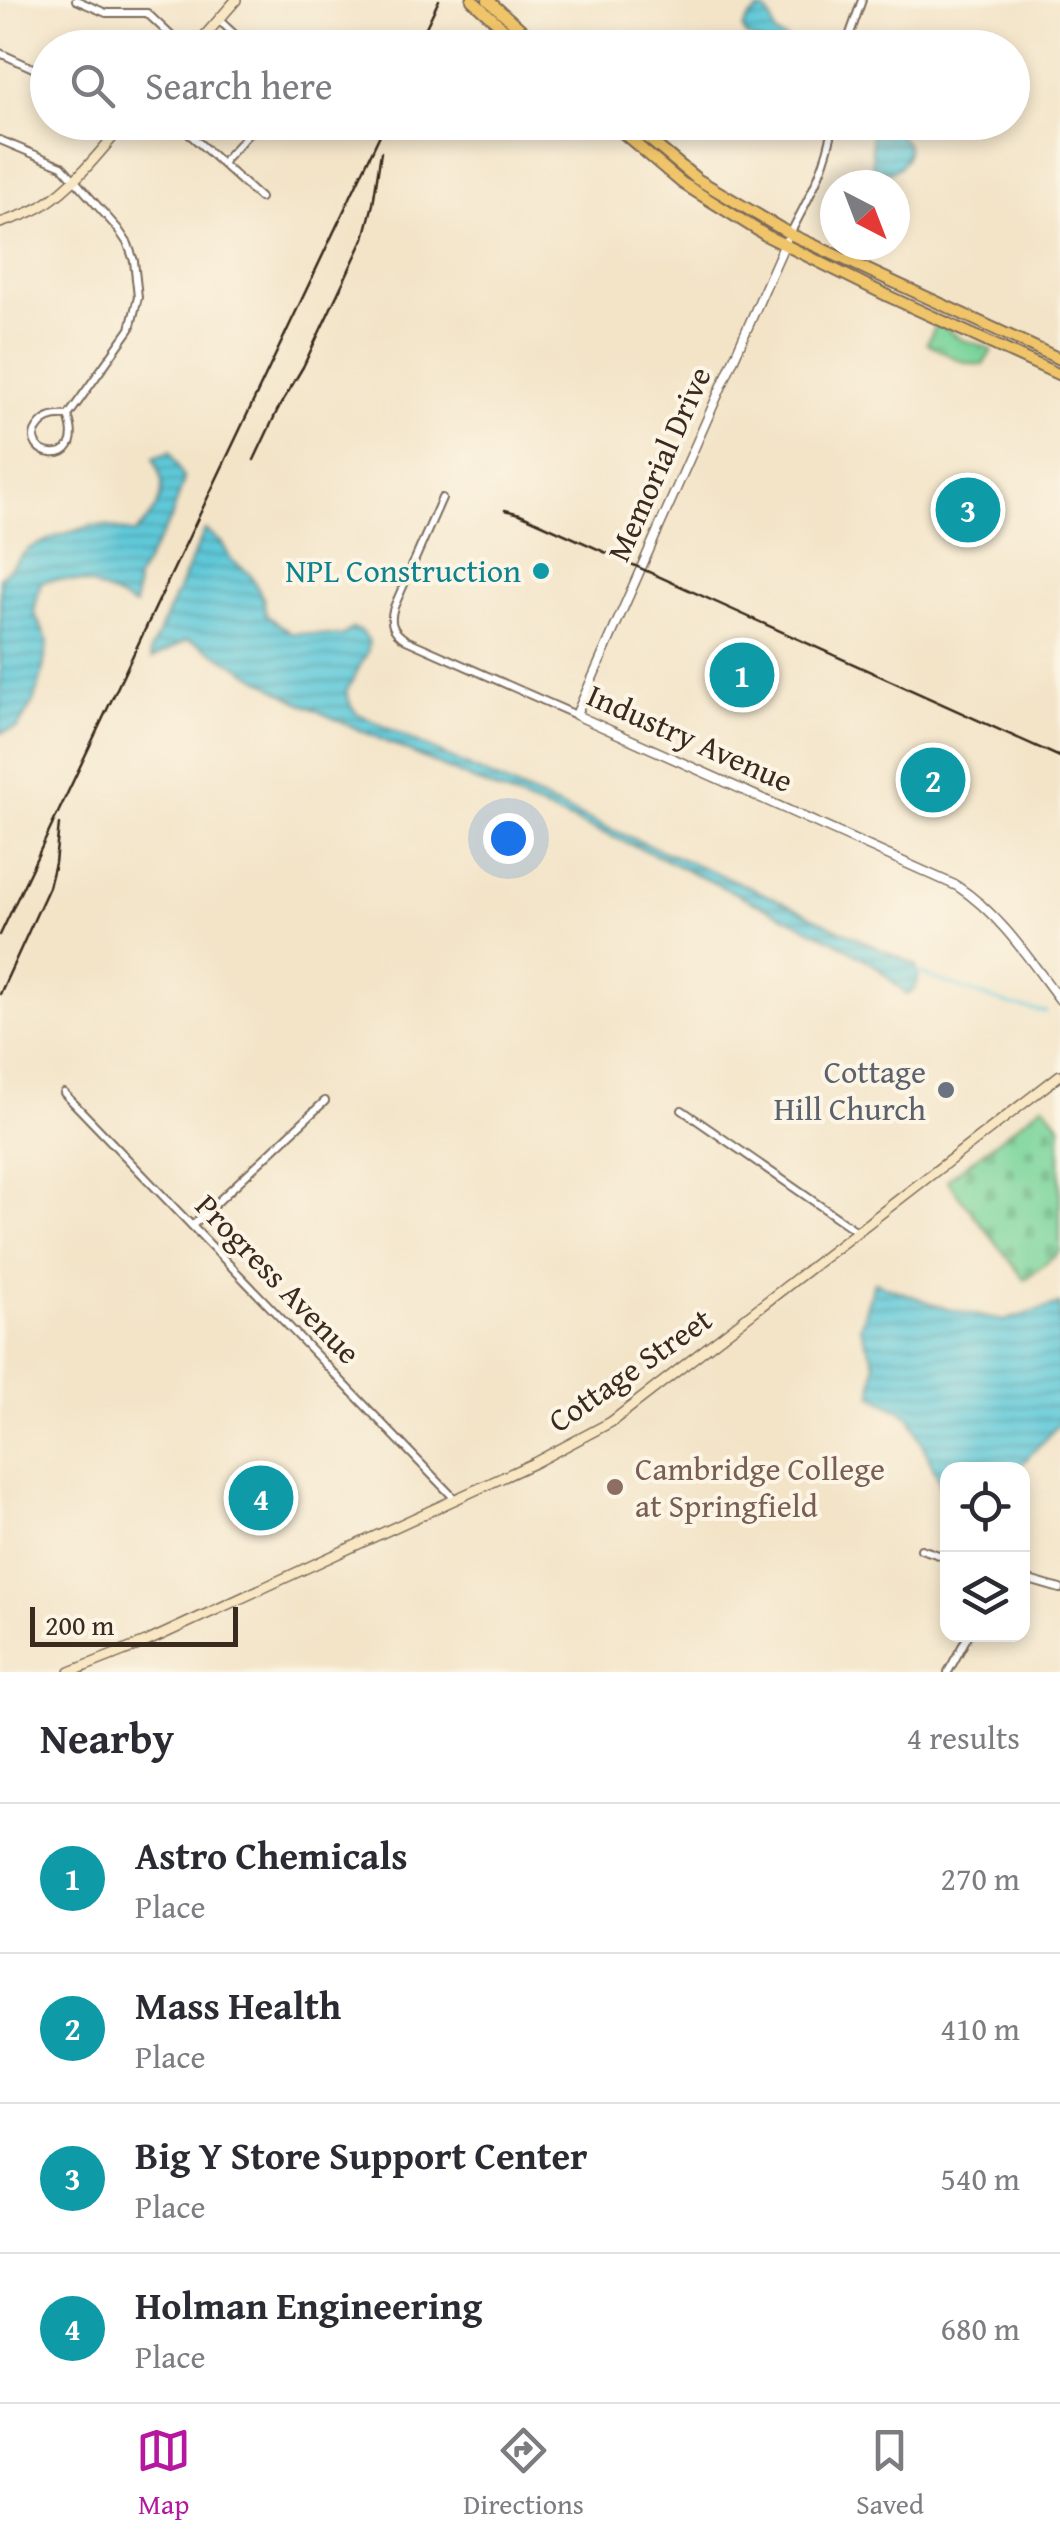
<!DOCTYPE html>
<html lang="en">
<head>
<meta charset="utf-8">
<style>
  body { margin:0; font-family:"Gentium Book Plus",serif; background:#f2f2f3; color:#2b2b33 }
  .controls { position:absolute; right:30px; bottom:30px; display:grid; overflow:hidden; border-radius:20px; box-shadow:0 5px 15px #0003 }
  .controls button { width:90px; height:90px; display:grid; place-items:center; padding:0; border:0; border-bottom:2px solid #e1e1e2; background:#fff; color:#2b2b33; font:50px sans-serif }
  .compass { position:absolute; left:820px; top:170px; width:90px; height:90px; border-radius:50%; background:#fff; box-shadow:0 5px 15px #0003; rotate:138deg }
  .scale { position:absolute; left:30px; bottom:25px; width:208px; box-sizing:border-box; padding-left:10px; border:5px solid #3b2a1e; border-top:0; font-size:28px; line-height:35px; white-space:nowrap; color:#3b2a1e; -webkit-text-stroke:8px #fcf5e5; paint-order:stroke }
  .you { position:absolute; left:508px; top:838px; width:35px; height:35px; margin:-25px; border:8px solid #fff; border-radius:50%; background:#1a73e8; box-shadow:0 0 0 15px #1a73e833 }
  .badge { display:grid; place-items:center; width:65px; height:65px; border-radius:50%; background:#b5179e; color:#fff; font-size:32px; font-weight:700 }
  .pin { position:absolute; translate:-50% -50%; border:5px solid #fff; box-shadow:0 2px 10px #0006 }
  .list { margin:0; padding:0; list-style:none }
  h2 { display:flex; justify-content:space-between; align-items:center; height:130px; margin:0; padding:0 40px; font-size:42px }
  h2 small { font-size:32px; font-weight:400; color:#7c7c81 }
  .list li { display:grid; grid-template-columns:65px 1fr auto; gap:30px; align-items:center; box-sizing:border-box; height:150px; padding:0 40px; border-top:2px solid #e1e1e2 }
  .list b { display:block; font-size:38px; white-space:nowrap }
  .list p { margin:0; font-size:32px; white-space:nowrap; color:#7c7c81 }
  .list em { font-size:32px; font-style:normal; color:#7c7c81 }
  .icon { flex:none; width:55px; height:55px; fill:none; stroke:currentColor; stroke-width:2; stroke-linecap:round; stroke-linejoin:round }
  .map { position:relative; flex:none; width:1060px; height:1672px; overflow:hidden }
  .search { position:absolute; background:#fff; box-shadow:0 5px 15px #0003; left:30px; right:30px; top:30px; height:110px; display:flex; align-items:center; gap:25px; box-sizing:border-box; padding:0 35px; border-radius:55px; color:#7c7c81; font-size:38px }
  .sheet { height:730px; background:#fff }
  nav { display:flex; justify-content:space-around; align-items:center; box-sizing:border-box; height:140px; border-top:2px solid #e1e1e2; background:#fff; font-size:28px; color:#7c7c81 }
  nav a { display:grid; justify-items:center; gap:5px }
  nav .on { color:#b5179e }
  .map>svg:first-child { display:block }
  .cemetery { fill:url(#cemetery-stones); stroke:#5b805d; stroke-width:2.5 }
  .park { fill:url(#park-crowns); stroke:#5b805d; stroke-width:2.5 }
  .water { fill:url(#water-rules); stroke:#4d7a7c; stroke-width:2.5 }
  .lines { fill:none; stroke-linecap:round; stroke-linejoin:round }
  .stream { stroke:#5fc9d9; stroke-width:2.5 }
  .minor-casing { stroke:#7b6b5a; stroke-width:10 }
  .tertiary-casing { stroke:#7b6b5a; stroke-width:11 }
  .secondary-casing { stroke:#7b6b5a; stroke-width:12 }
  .primary-casing { stroke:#7b6b5a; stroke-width:14 }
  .minor { stroke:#fff; stroke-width:6 }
  .tertiary { stroke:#fff; stroke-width:8 }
  .secondary { stroke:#f9e7c3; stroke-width:9 }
  .primary { stroke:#f0c469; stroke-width:10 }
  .rail { stroke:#3b2a1e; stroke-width:2.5 }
  .culture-dot { fill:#0f9aa8; stroke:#fcf5e5; stroke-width:4 }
  .worship-dot { fill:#6b7280; stroke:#fcf5e5; stroke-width:4 }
  .education-dot { fill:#8d6e63; stroke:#fcf5e5; stroke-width:4 }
  .labels { text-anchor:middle; stroke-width:8; stroke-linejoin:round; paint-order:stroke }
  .street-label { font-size:32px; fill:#3b2a1e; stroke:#fcf5e5 }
  .culture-label { font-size:32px; fill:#0d838f; stroke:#fcf5e5; text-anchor:end }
  .worship-label { font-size:32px; fill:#5b616d; stroke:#fcf5e5; text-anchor:end }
  .education-label { font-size:32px; fill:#785e54; stroke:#fcf5e5; text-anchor:start }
</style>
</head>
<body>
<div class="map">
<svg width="1060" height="1672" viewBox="0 0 1060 1672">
  <defs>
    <pattern id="cemetery-stones" width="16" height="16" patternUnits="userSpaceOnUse" patternTransform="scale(2.5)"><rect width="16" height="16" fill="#7bd59c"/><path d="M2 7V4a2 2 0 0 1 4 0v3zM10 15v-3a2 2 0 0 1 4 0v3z" fill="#6bb786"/></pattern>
    <pattern id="park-crowns" width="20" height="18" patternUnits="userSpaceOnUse" patternTransform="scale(2.5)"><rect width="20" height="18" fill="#7bd59c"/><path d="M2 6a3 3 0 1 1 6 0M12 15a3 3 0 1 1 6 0" fill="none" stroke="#6bb786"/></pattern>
    <pattern id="water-rules" width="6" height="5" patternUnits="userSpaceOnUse" patternTransform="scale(2.5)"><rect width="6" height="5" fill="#5fc9d9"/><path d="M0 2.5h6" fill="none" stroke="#50a3af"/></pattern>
  </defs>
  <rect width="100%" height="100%" fill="#fcf5e5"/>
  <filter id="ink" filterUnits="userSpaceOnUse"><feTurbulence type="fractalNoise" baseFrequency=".01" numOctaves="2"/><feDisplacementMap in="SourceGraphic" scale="20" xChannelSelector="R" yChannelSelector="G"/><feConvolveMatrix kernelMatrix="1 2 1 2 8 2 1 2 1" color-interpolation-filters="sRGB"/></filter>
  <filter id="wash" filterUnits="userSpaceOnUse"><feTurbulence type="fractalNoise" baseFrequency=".0048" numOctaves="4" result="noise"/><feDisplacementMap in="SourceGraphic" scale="40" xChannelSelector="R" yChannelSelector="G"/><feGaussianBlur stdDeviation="2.25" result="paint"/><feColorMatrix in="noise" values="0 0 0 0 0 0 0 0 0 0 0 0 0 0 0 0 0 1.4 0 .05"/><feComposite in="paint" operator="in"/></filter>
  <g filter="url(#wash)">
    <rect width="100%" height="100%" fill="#f3e4c8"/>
    <polygon class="cemetery" points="1044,1104 1060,1125 1060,1252 1025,1280 947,1180"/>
    <path class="park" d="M937 323C946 327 951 333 959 338 970 344 981 343 992 350L983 365C961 364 946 354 927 343Z"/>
    <g class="water">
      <polygon points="759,10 766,11 771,19 775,34 787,40 786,47 770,47 746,36 743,28 748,19"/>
      <path d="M878 123C904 122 893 133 907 144 910 164 891 179 873 169L871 132Z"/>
      <path d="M170 451 184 479 171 519 137 578 135 606C105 590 75 573 41 582L34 612 48 642 41 679 34 700 18 728 0 733V578L28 549 55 537 91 526H107L135 534C147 520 164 503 162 482 161 474 156 465 154 457Z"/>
      <path d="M205 530 222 543 231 560 249 573 263 598 266 615 291 633 342 636 353 628 363 633 369 642 367 653 346 692 351 706 357 713C476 772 598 825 721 875 787 902 850 937 916 965 920 978 919 987 907 995L875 965 836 942 802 925 647 851 475 781 324 714 293 699 197 643 187 640 152 659 150 652Z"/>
      <polygon points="874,1282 947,1309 1004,1321 1060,1304 1060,1423 1017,1469 948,1470 947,1498 910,1417 872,1395 875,1363 860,1328"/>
    </g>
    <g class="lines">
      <polyline class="stream" points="916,972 1012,1006 1046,1012"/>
    </g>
  </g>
  <g filter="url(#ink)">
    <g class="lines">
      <g class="minor-casing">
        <g id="minor">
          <polyline points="76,0 106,13 147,13 184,48"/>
          <polyline points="219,20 249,48"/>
          <polyline points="845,48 862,0"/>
          <polyline points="0,53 48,75"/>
          <polyline points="176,122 260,198"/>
          <path d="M0 140 62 166 118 229 128 244 134 261 138 297 130 329 68 416C89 473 15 455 39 426 46 416 57 415 68 416"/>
          <polyline points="222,163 259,122"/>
          <path d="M790 234C811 194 826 168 834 122"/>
          <path d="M442 498 394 607C389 622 392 631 406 640L576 715"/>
          <polyline points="64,1093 455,1499"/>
          <polyline points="682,1110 858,1232"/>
          <polyline points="193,1225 325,1101"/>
          <polyline points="921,1549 948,1558"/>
          <polyline points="1022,1578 1060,1589"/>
          <polyline points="948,1672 969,1634"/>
        </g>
      </g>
      <g class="tertiary-casing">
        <path id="tertiary" d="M786 241 576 715 957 886C1001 915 1029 959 1060 1000"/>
      </g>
      <g class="secondary-casing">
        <g id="secondary">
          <polyline points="194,48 236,0"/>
          <path d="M0 223C15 218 32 213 45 204 77 183 101 150 126 122"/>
          <polyline points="70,1672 146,1642 534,1463 611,1422 1060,1075"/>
        </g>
      </g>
      <g class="primary-casing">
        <g id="primary">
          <polyline points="472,0 525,48"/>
          <polyline points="488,0 542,48"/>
          <polyline points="610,122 682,183 767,236 890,297 1060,375"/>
          <polyline points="628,122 697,179 790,234 1060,359"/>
        </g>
      </g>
      <use href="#minor" class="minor"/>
      <use href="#tertiary" class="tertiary"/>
      <use href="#secondary" class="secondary"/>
      <use href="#primary" class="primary"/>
      <g class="rail">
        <polyline points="416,48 439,0"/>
        <polyline points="254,460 278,409 303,367 364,238 373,204 381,152"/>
        <polyline points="505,510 520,514 1060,757"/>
        <polyline points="0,935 386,122"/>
        <polyline points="0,994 49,887 55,863 59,824"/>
      </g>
    </g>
  </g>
  <circle class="culture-dot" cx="541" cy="571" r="10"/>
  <circle class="worship-dot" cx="946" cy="1090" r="10"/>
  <circle class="education-dot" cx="615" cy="1487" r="10"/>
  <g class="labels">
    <g class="street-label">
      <text transform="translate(659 464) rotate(-66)" y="11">Memorial Drive</text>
      <text transform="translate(690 738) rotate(24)" y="11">Industry Avenue</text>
      <text transform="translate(278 1279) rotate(46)" y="11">Progress Avenue</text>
      <text transform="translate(630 1370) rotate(-35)" y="11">Cottage Street</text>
    </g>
    <g class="culture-label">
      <text x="521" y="582">NPL Construction</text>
    </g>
    <g class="worship-label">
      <text x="926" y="1083">Cottage<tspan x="926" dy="37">Hill Church</tspan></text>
    </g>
    <g class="education-label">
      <text x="635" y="1480">Cambridge College<tspan x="635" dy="37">at Springfield</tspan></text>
    </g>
  </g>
</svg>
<div class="controls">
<button><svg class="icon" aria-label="locate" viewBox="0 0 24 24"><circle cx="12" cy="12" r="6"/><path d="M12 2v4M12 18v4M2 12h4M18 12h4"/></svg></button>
<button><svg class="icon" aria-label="layers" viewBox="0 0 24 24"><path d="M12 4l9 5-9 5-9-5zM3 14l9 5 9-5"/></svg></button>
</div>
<svg class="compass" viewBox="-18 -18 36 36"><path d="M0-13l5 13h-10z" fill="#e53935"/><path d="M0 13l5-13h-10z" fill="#7c7c81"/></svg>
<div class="scale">200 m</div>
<div class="you"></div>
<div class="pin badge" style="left:742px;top:675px;background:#0f9aa8">1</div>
<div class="pin badge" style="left:933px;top:780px;background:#0f9aa8">2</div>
<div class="pin badge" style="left:968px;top:510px;background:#0f9aa8">3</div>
<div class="pin badge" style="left:261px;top:1498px;background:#0f9aa8">4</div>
<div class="search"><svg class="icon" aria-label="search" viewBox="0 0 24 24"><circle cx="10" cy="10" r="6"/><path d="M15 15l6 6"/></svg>Search here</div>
</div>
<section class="sheet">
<h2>Nearby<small>4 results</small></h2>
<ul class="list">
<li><span class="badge" style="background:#0f9aa8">1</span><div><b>Astro Chemicals</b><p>Place</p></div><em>270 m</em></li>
<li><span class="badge" style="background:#0f9aa8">2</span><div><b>Mass Health</b><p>Place</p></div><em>410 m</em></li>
<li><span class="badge" style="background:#0f9aa8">3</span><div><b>Big Y Store Support Center</b><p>Place</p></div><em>540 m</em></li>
<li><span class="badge" style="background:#0f9aa8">4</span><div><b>Holman Engineering</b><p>Place</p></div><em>680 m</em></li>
</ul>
</section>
<nav>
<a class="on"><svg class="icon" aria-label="map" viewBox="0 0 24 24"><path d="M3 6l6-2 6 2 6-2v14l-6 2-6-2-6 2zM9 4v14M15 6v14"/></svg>Map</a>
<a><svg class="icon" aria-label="directions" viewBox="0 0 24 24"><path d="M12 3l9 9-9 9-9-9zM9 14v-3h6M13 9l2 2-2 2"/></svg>Directions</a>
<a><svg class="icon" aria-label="saved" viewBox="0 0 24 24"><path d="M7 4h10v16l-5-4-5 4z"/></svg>Saved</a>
</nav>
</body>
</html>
